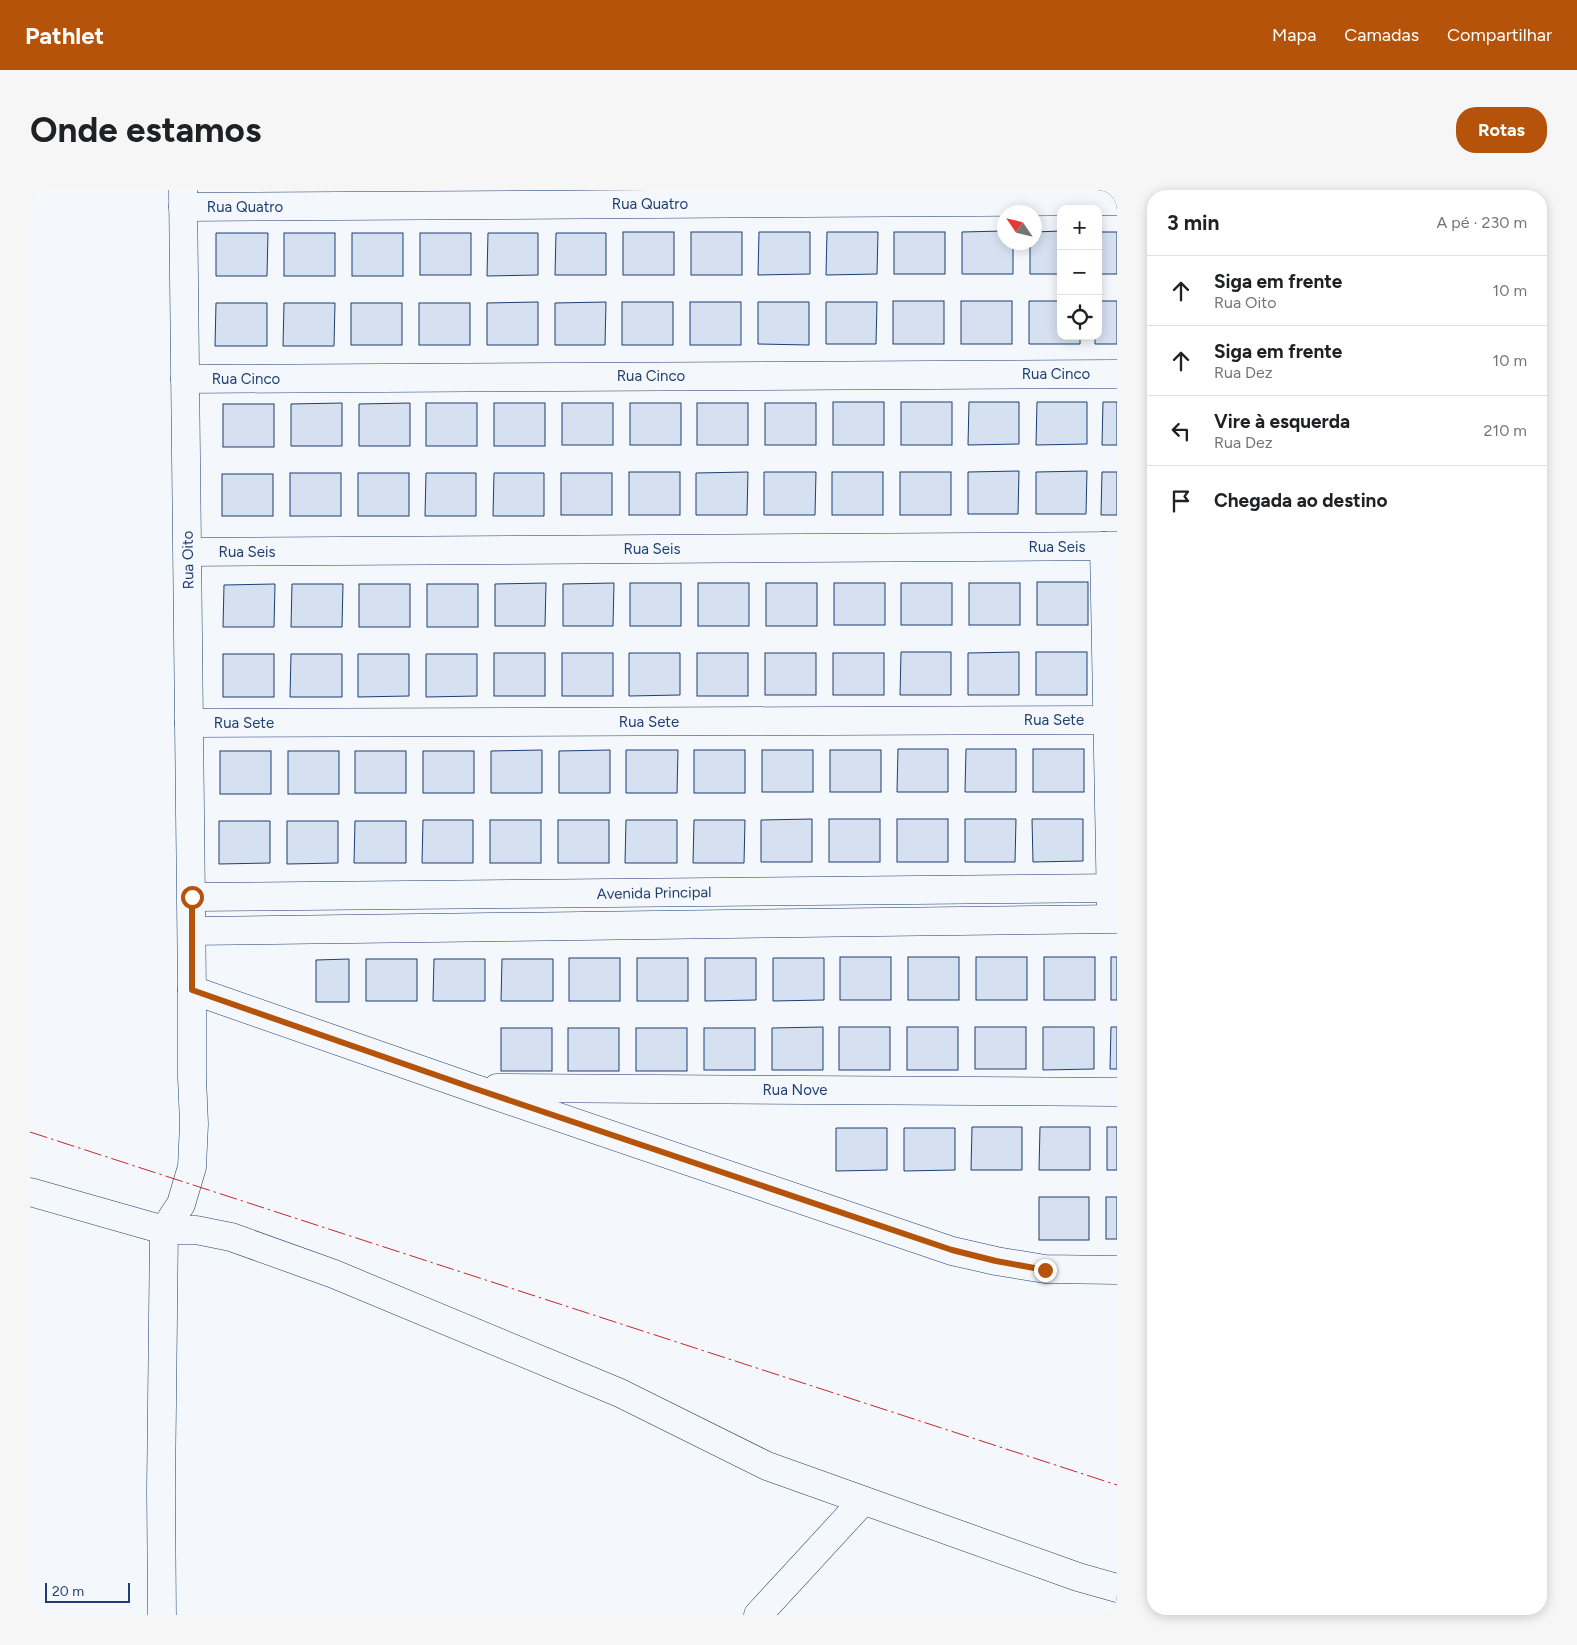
<!DOCTYPE html>
<html lang="pt">
<head>
<meta charset="utf-8">
<style>
  body { margin:0; font-family:Figtree,sans-serif; background:#f6f6f6; color:#202124 }
  .controls { position:absolute; right:15px; top:15px; display:grid; overflow:hidden; border-radius:10px; box-shadow:0 2px 12px #0003 }
  .controls button { width:45px; height:45px; display:grid; place-items:center; padding:0; border:0; border-bottom:1px solid #e0e0e0; background:#fff; color:#202124; font:25px sans-serif }
  .compass { position:absolute; left:967px; top:15px; width:45px; height:45px; border-radius:50%; background:#fff; box-shadow:0 2px 12px #0003; rotate:305deg }
  .scale { position:absolute; left:15px; bottom:12px; width:85px; box-sizing:border-box; padding-left:5px; border:2px solid #1d3f73; border-top:0; font-size:14px; line-height:18px; white-space:nowrap; color:#1d3f73; -webkit-text-stroke:4px #f4f7fb; paint-order:stroke }
  .stop { position:absolute; width:15px; height:15px; margin:-11px; border:4px solid #b45309; border-radius:50%; background:#fff }
  .stop.end { background:#b45309; border-color:#fff; box-shadow:0 1px 5px #0008 }
  .list { margin:0; padding:0; list-style:none }
  h2 { display:flex; justify-content:space-between; align-items:center; height:65px; margin:0; padding:0 20px; font-size:21px }
  h2 small { font-size:16px; font-weight:400; color:#757577 }
  .list li { display:grid; grid-template-columns:32px 1fr auto; gap:15px; align-items:center; box-sizing:border-box; height:70px; padding:0 20px; border-top:1px solid #e0e0e0 }
  .list b { display:block; font-size:19px; white-space:nowrap }
  .list p { margin:0; font-size:16px; white-space:nowrap; color:#757577 }
  .list em { font-size:16px; font-style:normal; color:#757577 }
  .icon { flex:none; width:28px; height:28px; fill:none; stroke:currentColor; stroke-width:2; stroke-linecap:round; stroke-linejoin:round }
  .map { position:relative; flex:none; width:1087px; height:1425px; overflow:hidden; border-radius:20px }
  header { display:flex; align-items:center; gap:30px; box-sizing:border-box; height:70px; padding:0 25px; background:#b45309; color:#fff }
  header strong { font-size:24px }
  nav { display:flex; gap:28px; margin-inline-start:auto; font-size:18px }
  .intro { display:flex; align-items:center; justify-content:space-between; box-sizing:border-box; height:120px; padding:0 30px }
  h1 { margin:0; font-size:35px }
  .button { padding:12px 22px; border-radius:20px; background:#b45309; color:#fff; font-size:18px; font-weight:700 }
  main { display:flex; gap:30px; padding:0 30px }
  aside { flex:1; background:#fff; border-radius:20px; box-shadow:0 2px 12px #0003 }
  .map>svg:first-child { display:block }
  .building { fill:#d5e0f0; stroke:#1d3f73 }
  .lines { fill:none; stroke-linecap:round; stroke-linejoin:round }
  .minor-casing { stroke:#1d3f73; stroke-width:29 }
  .minor { stroke:#f4f7fb; stroke-width:28 }
  .power { stroke:#c62828; stroke-width:1; stroke-dasharray:18 4 2.5 4; stroke-linecap:butt }
  .route { stroke:#b45309; stroke-width:6 }
  .labels { text-anchor:middle; stroke-width:4; stroke-linejoin:round; paint-order:stroke }
  .street-label { font-size:15px; fill:#1d3f73; stroke:#f4f7fb }
</style>
</head>
<body>
<header>
<strong>Pathlet</strong>
<nav><a>Mapa</a><a>Camadas</a><a>Compartilhar</a></nav>
</header>
<div class="intro"><h1>Onde estamos</h1><a class="button">Rotas</a></div>
<main>
<div class="map">
<svg width="1087" height="1425" viewBox="0 0 1087 1425">
  <rect width="100%" height="100%" fill="#f4f7fb"/>
  <g class="building">
    <polygon points="974,41 974,52 983,52 983,84 932,84 932,42"/>
    <polygon points="1031,41 1031,84 1000,84 1000,52 1004,52 1004,42"/>
    <rect x="593" y="42" width="51" height="43"/>
    <rect x="661" y="42" width="51" height="43"/>
    <polygon points="729,42 780,42 780,84 728,85"/>
    <polygon points="797,42 848,42 847,84 796,85"/>
    <rect x="864" y="42" width="51" height="42"/>
    <rect x="1068" y="42" width="19" height="42"/>
    <polygon points="186,43 238,43 237,86 186,86"/>
    <rect x="254" y="43" width="51" height="43"/>
    <rect x="322" y="43" width="51" height="43"/>
    <rect x="390" y="43" width="51" height="42"/>
    <polygon points="458,43 508,43 508,85 457,86"/>
    <polygon points="526,43 576,43 576,85 525,85"/>
    <rect x="863" y="111" width="51" height="43"/>
    <rect x="931" y="111" width="51" height="43"/>
    <polygon points="999,111 1031,111 1031,146 1050,146 1050,154 999,154"/>
    <polygon points="1068,111 1087,111 1087,154 1065,154 1065,146 1068,146"/>
    <polygon points="508,112 508,155 457,155 457,113"/>
    <polygon points="576,112 575,155 525,155 525,113"/>
    <rect x="592" y="112" width="51" height="43"/>
    <rect x="660" y="112" width="51" height="43"/>
    <polygon points="728,112 779,112 779,155 728,154"/>
    <polygon points="796,112 847,112 846,154 796,154"/>
    <polygon points="186,113 237,113 237,156 185,156"/>
    <polygon points="254,113 305,113 304,156 253,156"/>
    <rect x="321" y="113" width="51" height="42"/>
    <rect x="389" y="113" width="51" height="42"/>
    <rect x="803" y="212" width="51" height="43"/>
    <rect x="871" y="212" width="51" height="43"/>
    <polygon points="939,212 989,212 989,254 938,255"/>
    <polygon points="1007,212 1057,212 1057,254 1006,255"/>
    <polygon points="1073,212 1087,212 1087,255 1072,255"/>
    <polygon points="312,213 312,256 261,256 261,214"/>
    <polygon points="380,213 380,256 329,256 329,214"/>
    <rect x="396" y="213" width="51" height="43"/>
    <rect x="464" y="213" width="51" height="43"/>
    <rect x="532" y="213" width="51" height="42"/>
    <rect x="600" y="213" width="51" height="42"/>
    <rect x="667" y="213" width="51" height="42"/>
    <rect x="735" y="213" width="51" height="42"/>
    <rect x="193" y="214" width="51" height="43"/>
    <polygon points="989,281 988,324 938,324 938,282"/>
    <polygon points="1057,281 1056,324 1006,324 1006,282"/>
    <rect x="599" y="282" width="51" height="43"/>
    <polygon points="718,282 717,325 666,325 666,283"/>
    <polygon points="734,282 786,282 785,325 734,325"/>
    <rect x="802" y="282" width="51" height="43"/>
    <rect x="870" y="282" width="51" height="43"/>
    <polygon points="1072,282 1087,282 1087,325 1071,325"/>
    <rect x="260" y="283" width="51" height="43"/>
    <rect x="328" y="283" width="51" height="43"/>
    <polygon points="396,283 446,283 446,326 395,326"/>
    <polygon points="464,283 514,283 514,326 463,326"/>
    <rect x="531" y="283" width="51" height="42"/>
    <rect x="192" y="284" width="51" height="42"/>
    <rect x="1007" y="392" width="51" height="43"/>
    <polygon points="516,393 515,436 465,436 465,394"/>
    <polygon points="584,393 583,436 533,436 533,394"/>
    <rect x="600" y="393" width="51" height="43"/>
    <rect x="668" y="393" width="51" height="43"/>
    <rect x="736" y="393" width="51" height="43"/>
    <rect x="804" y="393" width="51" height="42"/>
    <rect x="871" y="393" width="51" height="42"/>
    <rect x="939" y="393" width="51" height="42"/>
    <polygon points="245,394 244,437 193,437 194,395"/>
    <polygon points="262,394 313,394 312,437 261,437"/>
    <rect x="329" y="394" width="51" height="43"/>
    <rect x="397" y="394" width="51" height="43"/>
    <polygon points="871,462 921,462 921,505 870,505"/>
    <polygon points="989,462 989,505 938,505 938,463"/>
    <rect x="1006" y="462" width="51" height="43"/>
    <rect x="464" y="463" width="51" height="43"/>
    <rect x="532" y="463" width="51" height="43"/>
    <polygon points="599,463 650,463 650,505 599,506"/>
    <rect x="667" y="463" width="51" height="43"/>
    <rect x="735" y="463" width="51" height="42"/>
    <rect x="803" y="463" width="51" height="42"/>
    <rect x="193" y="464" width="51" height="43"/>
    <polygon points="261,464 312,464 312,507 260,507"/>
    <polygon points="328,464 379,464 379,506 328,507"/>
    <polygon points="396,464 447,464 447,506 396,507"/>
    <polygon points="868,559 918,559 918,602 867,602"/>
    <polygon points="936,559 986,559 986,602 935,602"/>
    <rect x="1003" y="559" width="51" height="43"/>
    <polygon points="512,560 512,603 461,603 461,561"/>
    <polygon points="580,560 580,603 529,603 529,561"/>
    <polygon points="596,560 648,560 647,603 596,603"/>
    <rect x="664" y="560" width="51" height="43"/>
    <rect x="732" y="560" width="51" height="42"/>
    <rect x="800" y="560" width="51" height="42"/>
    <rect x="190" y="561" width="51" height="43"/>
    <rect x="258" y="561" width="51" height="43"/>
    <rect x="325" y="561" width="51" height="42"/>
    <rect x="393" y="561" width="51" height="42"/>
    <polygon points="782,629 782,672 731,672 731,630"/>
    <rect x="799" y="629" width="51" height="43"/>
    <rect x="867" y="629" width="51" height="43"/>
    <polygon points="935,629 986,629 985,672 935,672"/>
    <polygon points="1002,629 1053,629 1053,671 1003,672"/>
    <polygon points="393,630 443,630 443,673 392,673"/>
    <rect x="460" y="630" width="51" height="43"/>
    <rect x="528" y="630" width="51" height="43"/>
    <polygon points="596,630 647,630 647,673 595,673"/>
    <polygon points="664,630 715,630 714,673 663,673"/>
    <polygon points="189,631 240,631 240,673 189,674"/>
    <polygon points="257,631 308,631 308,673 257,674"/>
    <polygon points="325,631 376,631 376,673 324,673"/>
    <rect x="810" y="767" width="51" height="43"/>
    <rect x="878" y="767" width="51" height="43"/>
    <rect x="946" y="767" width="51" height="43"/>
    <rect x="1014" y="767" width="51" height="43"/>
    <rect x="1081" y="767" width="6" height="43"/>
    <rect x="539" y="768" width="51" height="43"/>
    <rect x="607" y="768" width="51" height="43"/>
    <polygon points="675,768 726,768 726,810 675,811"/>
    <polygon points="743,768 794,768 794,810 743,811"/>
    <polygon points="319,769 319,812 286,812 286,770"/>
    <rect x="336" y="769" width="51" height="42"/>
    <polygon points="404,769 455,769 455,811 403,811"/>
    <polygon points="472,769 523,769 523,811 471,811"/>
    <polygon points="793,837 793,880 742,880 742,838"/>
    <rect x="809" y="837" width="51" height="43"/>
    <rect x="877" y="837" width="51" height="43"/>
    <rect x="945" y="837" width="51" height="42"/>
    <polygon points="1013,837 1064,837 1064,879 1013,880"/>
    <polygon points="1081,837 1087,837 1087,879 1080,879"/>
    <rect x="471" y="838" width="51" height="43"/>
    <rect x="538" y="838" width="51" height="43"/>
    <rect x="606" y="838" width="51" height="43"/>
    <rect x="674" y="838" width="51" height="42"/>
    <polygon points="942,937 992,937 992,980 941,980"/>
    <polygon points="1010,937 1060,937 1060,980 1009,980"/>
    <rect x="1077" y="937" width="10" height="43"/>
    <polygon points="806,938 857,938 857,980 806,981"/>
    <polygon points="874,938 925,938 925,980 874,981"/>
    <rect x="1009" y="1007" width="50" height="43"/>
    <rect x="1076" y="1007" width="11" height="42"/>
  </g>
  <g class="lines">
    <g class="minor-casing">
      <g id="minor">
        <polyline points="153,0 162,800 443,898 922,1061 966,1071 1015,1079 1087,1080"/>
        <polyline points="153,17 1087,11"/>
        <polyline points="155,189 1087,184"/>
        <polyline points="1074,356 1081,718"/>
        <polyline points="158,362 1087,356"/>
        <polyline points="159,533 1078,530"/>
        <polyline points="162,707 1087,698"/>
        <polyline points="162,741 1087,729"/>
        <polyline points="467,898 1087,902"/>
        <polyline points="0,1002 134,1040 166,1040 201,1047 304,1084 590,1203 737,1276 1048,1387 1087,1398"/>
        <polyline points="132,1425 131,1301 134,1040 151,1014 162,977 164,934 162,887 162,800"/>
        <polyline points="728,1425 833,1311"/>
      </g>
    </g>
    <use href="#minor" class="minor"/>
    <polyline class="power" points="0,942 1087,1295"/>
  </g>
  <g class="lines">
    <polyline class="route" points="162,707 162,800 443,898 922,1060 966,1071 1015,1080"/>
  </g>
  <g class="labels">
    <g class="street-label">
      <text x="620" y="19">Rua Quatro</text>
      <text x="215" y="22">Rua Quatro</text>
      <text x="1026" y="189">Rua Cinco</text>
      <text x="621" y="191">Rua Cinco</text>
      <text x="216" y="194">Rua Cinco</text>
      <text x="1027" y="362">Rua Seis</text>
      <text x="622" y="364">Rua Seis</text>
      <text x="217" y="367">Rua Seis</text>
      <text transform="translate(158 370) rotate(-91)" y="5">Rua Oito</text>
      <text x="1024" y="535">Rua Sete</text>
      <text x="619" y="537">Rua Sete</text>
      <text x="214" y="538">Rua Sete</text>
      <text transform="translate(624 703) rotate(-1)" y="5">Avenida Principal</text>
      <text x="765" y="905">Rua Nove</text>
    </g>
  </g>
</svg>
<div class="controls">
<button>+</button>
<button>−</button>
<button><svg class="icon" aria-label="locate" viewBox="0 0 24 24"><circle cx="12" cy="12" r="6"/><path d="M12 2v4M12 18v4M2 12h4M18 12h4"/></svg></button>
</div>
<svg class="compass" viewBox="-18 -18 36 36"><path d="M0-13l5 13h-10z" fill="#e53935"/><path d="M0 13l5-13h-10z" fill="#757577"/></svg>
<div class="scale">20 m</div>
<div class="stop" style="left:162px;top:707px"></div>
<div class="stop end" style="left:1015px;top:1080px"></div>
</div>
<aside>
<h2>3 min<small>A pé · 230 m</small></h2>
<ul class="list">
<li><svg class="icon" aria-label="ahead" viewBox="0 0 24 24"><path d="M12 20V5M6 11l6-6 6 6"/></svg><div><b>Siga em frente</b><p>Rua Oito</p></div><em>10 m</em></li>
<li><svg class="icon" aria-label="ahead" viewBox="0 0 24 24"><path d="M12 20V5M6 11l6-6 6 6"/></svg><div><b>Siga em frente</b><p>Rua Dez</p></div><em>10 m</em></li>
<li><svg class="icon" aria-label="left" viewBox="0 0 24 24"><path d="M17 20v-9H6M10 6l-5 5 5 5"/></svg><div><b>Vire à esquerda</b><p>Rua Dez</p></div><em>210 m</em></li>
<li><svg class="icon" aria-label="arrive" viewBox="0 0 24 24"><path d="M6 21V4h12l-3 4 3 4H6"/></svg><div><b>Chegada ao destino</b></div></li>
</ul>
</aside>
</main>
</body>
</html>
